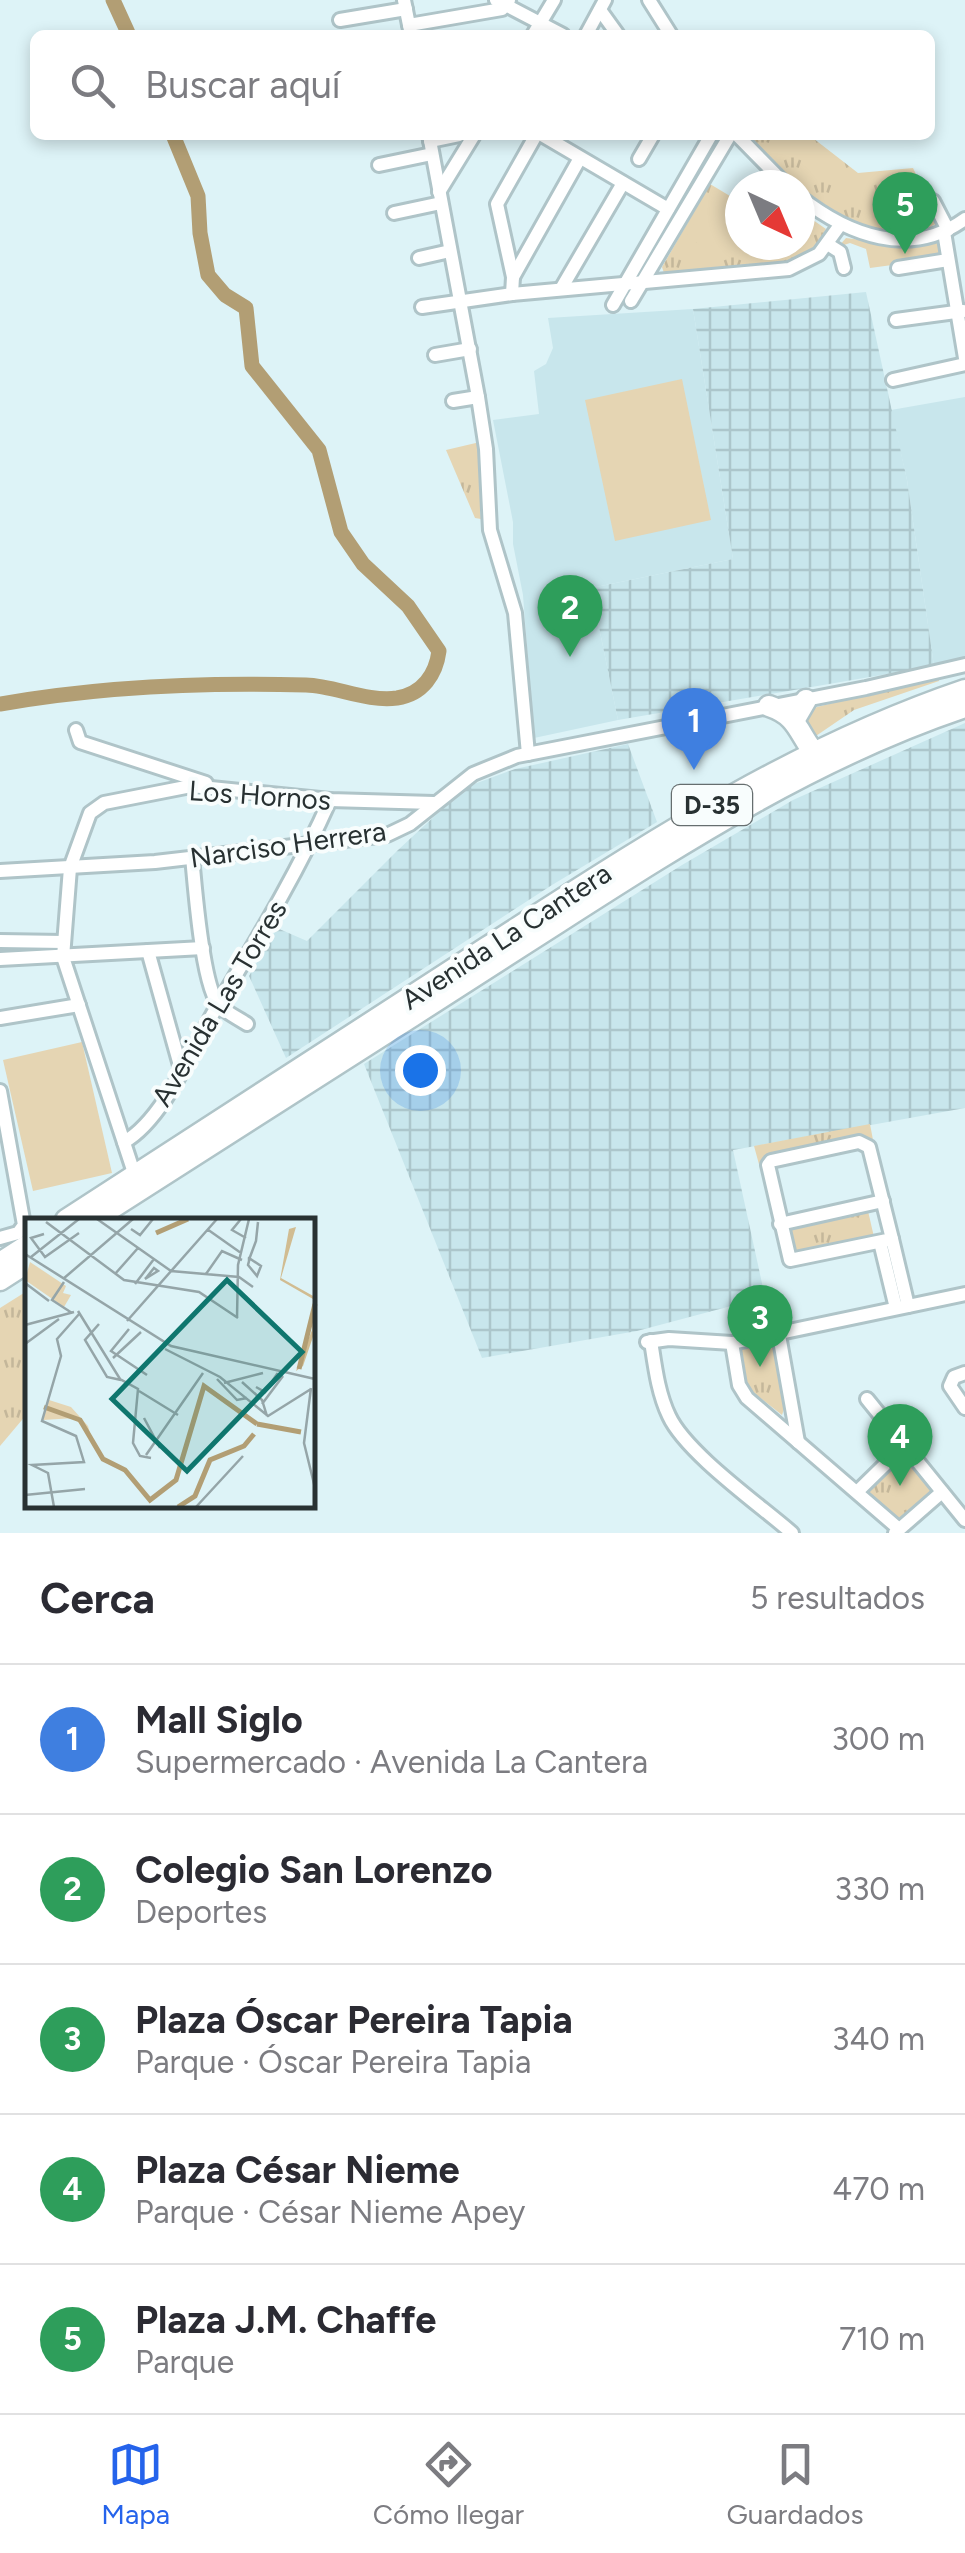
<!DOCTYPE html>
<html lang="es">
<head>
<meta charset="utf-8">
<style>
  body { margin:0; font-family:Figtree,sans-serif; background:#f2f2f3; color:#2b2b33 }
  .compass { position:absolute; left:725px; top:170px; width:90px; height:90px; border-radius:50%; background:#fff; box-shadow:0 5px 15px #0003; rotate:136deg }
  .you { position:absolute; left:420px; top:1070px; width:35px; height:35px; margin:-25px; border:8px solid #fff; border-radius:50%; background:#1a73e8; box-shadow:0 0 0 15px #1a73e833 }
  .badge { display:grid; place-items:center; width:65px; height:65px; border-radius:50%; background:#2563eb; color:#fff; font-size:32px; font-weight:700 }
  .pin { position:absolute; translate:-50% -82px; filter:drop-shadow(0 2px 5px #0008) }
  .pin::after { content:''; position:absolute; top:52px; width:35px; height:30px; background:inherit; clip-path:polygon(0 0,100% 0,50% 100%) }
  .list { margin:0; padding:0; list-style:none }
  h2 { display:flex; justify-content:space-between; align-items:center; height:130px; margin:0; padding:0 40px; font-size:42px }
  h2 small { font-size:32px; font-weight:400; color:#7c7c81 }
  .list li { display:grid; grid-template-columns:65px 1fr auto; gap:30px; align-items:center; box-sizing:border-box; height:150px; padding:0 40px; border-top:2px solid #e1e1e2 }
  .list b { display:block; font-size:38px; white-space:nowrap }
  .list p { margin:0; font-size:32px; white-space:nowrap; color:#7c7c81 }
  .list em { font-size:32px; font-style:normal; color:#7c7c81 }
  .icon { flex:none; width:55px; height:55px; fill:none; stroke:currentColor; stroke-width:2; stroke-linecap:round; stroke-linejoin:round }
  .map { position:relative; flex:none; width:965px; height:1533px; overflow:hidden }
  .search { position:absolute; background:#fff; box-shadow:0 5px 15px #0003; left:30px; right:30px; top:30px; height:110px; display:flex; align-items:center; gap:25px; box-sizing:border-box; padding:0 35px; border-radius:15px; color:#7c7c81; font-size:38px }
  .sheet { height:880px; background:#fff }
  nav { display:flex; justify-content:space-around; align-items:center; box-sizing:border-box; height:140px; border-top:2px solid #e1e1e2; background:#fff; font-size:28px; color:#7c7c81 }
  nav a { display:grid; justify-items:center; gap:5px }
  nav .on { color:#2563eb }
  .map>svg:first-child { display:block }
  .built { fill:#c8e6ec }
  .industrial { fill:url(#industrial-grid) }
  .grass { fill:url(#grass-tufts) }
  .pitch { fill:#e5d5b3 }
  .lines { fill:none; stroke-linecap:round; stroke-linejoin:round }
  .river { stroke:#b29e74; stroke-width:15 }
  .minor-casing { stroke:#afc4c8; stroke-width:18 }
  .highway-casing { stroke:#afc4c8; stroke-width:25 }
  .minor { stroke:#fff; stroke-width:12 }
  .highway { stroke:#fff; stroke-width:20 }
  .labels { text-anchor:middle; stroke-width:8; stroke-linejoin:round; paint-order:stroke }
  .shield { fill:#f8fdfd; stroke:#666e6f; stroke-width:2.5 }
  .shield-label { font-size:25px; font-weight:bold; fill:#283132 }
  .street-label { font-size:28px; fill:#283132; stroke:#f8fdfd }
  .inset-river { fill:none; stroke:#b29e74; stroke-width:5 }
  .inset-road { fill:none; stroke:#95a5a8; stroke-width:2.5 }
  .view { fill:#0f766e; fill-opacity:0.15; stroke:#0f766e; stroke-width:5 }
  .inset-edge { fill:none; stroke:#283132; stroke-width:5 }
</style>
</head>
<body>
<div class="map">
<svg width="965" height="1533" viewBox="0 0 965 1533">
  <defs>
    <pattern id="industrial-grid" width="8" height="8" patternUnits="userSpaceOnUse" patternTransform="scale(2.5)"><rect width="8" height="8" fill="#c8e6ec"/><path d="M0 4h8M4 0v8" fill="none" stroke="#acc6cb"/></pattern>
    <pattern id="grass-tufts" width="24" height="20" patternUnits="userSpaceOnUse" patternTransform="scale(2.5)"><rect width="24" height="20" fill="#e5d5b3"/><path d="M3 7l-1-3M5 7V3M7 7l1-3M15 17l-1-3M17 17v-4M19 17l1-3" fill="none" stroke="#c4b79a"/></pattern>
  </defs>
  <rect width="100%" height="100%" fill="#ddf3f7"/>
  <g class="built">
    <polygon points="693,309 733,559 591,588 618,720 534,738 523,595 513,544 513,522 493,420 539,414 534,371 546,364 553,348 548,318"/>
    <polygon points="965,397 965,659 934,666 907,480 891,410"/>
  </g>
  <g class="industrial">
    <polygon points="866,292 907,480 934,666 618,720 591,588 733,559 693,309"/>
    <polygon points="965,723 965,1108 733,1150 765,1297 637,1331 482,1358 364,1064 682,865 793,800"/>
    <polygon points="628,744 657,822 552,885 286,1058 249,976 277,928 307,941 398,850 466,787 515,769"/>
  </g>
  <g class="grass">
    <path d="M747 135H809L858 173 913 168 939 222C895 251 838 216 800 193V185H791Z"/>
    <polygon points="710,184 740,202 740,245 800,245 800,211 826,229 815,247 792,261 664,273 662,267"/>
    <polygon points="846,238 902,245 941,239 944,258 870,268 866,249 850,243 838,247"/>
    <polygon points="480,442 480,509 481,519 475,518 446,450"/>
    <polygon points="939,676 939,681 854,710 810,740 800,716 817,707"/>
    <polygon points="870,1124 873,1140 859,1134 770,1155 760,1168 754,1146"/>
    <polygon points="868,1211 874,1237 792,1256 786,1230"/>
    <polygon points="27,1291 27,1414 0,1446 0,1308"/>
    <polygon points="774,1343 785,1406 782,1415 745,1386 740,1348"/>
    <polygon points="901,1456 907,1456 932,1492 904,1518 896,1517 869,1492 871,1484"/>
  </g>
  <g class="pitch">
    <polygon points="709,198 732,212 709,250 686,237"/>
    <polygon points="682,379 711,520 615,541 585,400"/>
    <polygon points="82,1042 112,1173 33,1191 3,1060"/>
  </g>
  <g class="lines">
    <g class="river">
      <polyline points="113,0 129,35"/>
      <path d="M0 704C102 686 203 682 306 685 336 686 366 702 397 698 423 694 436 674 439 651L408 606 363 564 341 532 319 450 252 366 246 308 225 295 208 275 200 233 198 196 173 135"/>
    </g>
    <g class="minor-casing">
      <g id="minor">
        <polyline points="404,0 411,35"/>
        <polyline points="496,0 563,35"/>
        <polyline points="649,0 671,35"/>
        <polyline points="600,10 618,35"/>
        <polyline points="340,20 406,9"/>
        <polyline points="409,25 502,9 509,0"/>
        <polyline points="533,35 554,0"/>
        <polyline points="586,35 605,0"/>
        <polyline points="429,135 478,397 486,449 490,530 515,613 528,754"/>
        <polyline points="542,135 668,209"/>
        <polyline points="737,135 786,185"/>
        <polyline points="430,141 459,135"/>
        <polyline points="639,159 653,135"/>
        <polyline points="379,165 432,154"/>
        <polyline points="439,192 474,135"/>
        <path d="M800 197C848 235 910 259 965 219"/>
        <polyline points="933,201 948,230"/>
        <polyline points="394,213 441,203"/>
        <polyline points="944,232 965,358"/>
        <polyline points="829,245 840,252 844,268"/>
        <polyline points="419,258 450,251"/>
        <polyline points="898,268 948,260"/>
        <polyline points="513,277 580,158"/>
        <polyline points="561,289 623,183"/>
        <polyline points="512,294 513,277 497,204 536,135"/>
        <polyline points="631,301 730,135"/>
        <polyline points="613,305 711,135"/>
        <polyline points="422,307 512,294 789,269 819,254 840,225"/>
        <polyline points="896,320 963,311"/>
        <polyline points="435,355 470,349"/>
        <polyline points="893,380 965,364"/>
        <polyline points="453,401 478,397"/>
        <polyline points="76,730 80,742 206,783"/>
        <path d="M192 857C195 886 202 989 220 1006 227 1013 238 1018 247 1024"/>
        <polyline points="0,871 155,862 387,835 410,824 473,774 517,756 866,688 965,665"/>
        <polyline points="0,941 64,942"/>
        <polyline points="148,951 181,1069"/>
        <polyline points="0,959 203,948"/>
        <polyline points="0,1018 79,1005"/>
        <polyline points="0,1091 24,1225 18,1233 0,1238"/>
        <path d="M124 1142C163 1120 192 1050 215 1010 256 941 297 874 330 800"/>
        <polygon points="859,1142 869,1147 892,1239 790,1260 768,1165 771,1161"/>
        <polyline points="135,1176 63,957 70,868 90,813 104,803 191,786 330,800 434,803"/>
        <polyline points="780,1224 883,1201"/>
        <polyline points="892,1239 908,1306"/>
        <polyline points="880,1242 896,1308"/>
        <polyline points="779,1335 798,1442"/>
        <path d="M651 1341C655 1367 658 1393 669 1416 686 1453 760 1505 792 1533"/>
        <polyline points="647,1342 669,1339 732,1343 965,1294"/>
        <polyline points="732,1343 739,1385 747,1398 899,1529"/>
        <polyline points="965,1373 954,1377 950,1386 965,1408"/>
        <polyline points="867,1399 965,1520"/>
        <polyline points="858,1491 904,1446"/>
        <polyline points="895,1533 942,1492"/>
      </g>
    </g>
    <g class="highway-casing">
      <g id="highway">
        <path d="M769 706C802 717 798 738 820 759"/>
        <polyline points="795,719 806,700"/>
        <path d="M66 1220C206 1130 346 1039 486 948 642 848 788 750 965 690"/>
        <path d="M93 1220C237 1128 382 1036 526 943 667 853 806 760 965 707"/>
        <polyline points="0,1263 28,1245"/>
        <polyline points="0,1280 28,1262"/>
      </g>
    </g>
    <use href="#minor" class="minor"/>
    <use href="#highway" class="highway"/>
  </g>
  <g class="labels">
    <rect class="shield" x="672" y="785" width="80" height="40" rx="8"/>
    <g class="shield-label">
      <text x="712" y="814">D-35</text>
    </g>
    <g class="street-label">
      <text transform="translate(260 795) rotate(4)" y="10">Los Hornos</text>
      <text transform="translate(288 844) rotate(-8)" y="10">Narciso Herrera</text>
      <text transform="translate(506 936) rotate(-33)" y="10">Avenida La Cantera</text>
      <text transform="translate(219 1003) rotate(-59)" y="10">Avenida Las Torres</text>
    </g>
  </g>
  <g transform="translate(25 1218)">
    <rect width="290" height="290" fill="#ddf3f7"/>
    <path d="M5 44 41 68 38 75 46 77 39 89 0 62ZM24 182 46 189 63 208 67 222 50 200 18 202Z" fill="#e5d5b3"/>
    <path d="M271 9 256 60 290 79V113L278 148 271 153 287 112 288 81 255 62 264 11Z" fill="#d1bc91"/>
    <path class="inset-river" d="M131 15 163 1M274 151 290 86M19 189 55 202 78 241 100 252 125 282 151 262 179 168 232 206M232 206 276 214M153 289 170 278 185 242 219 228 229 216"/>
    <path class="inset-road" d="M72 1 146 53 214 59 228 69M216 1 207 12 221 20M21 4 99 62 174 74 213 100M106 11 115 17 128 1M182 11 216 35M19 16 6 20 20 39 54 15M0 36 146 128 290 161M6 39 54 1M224 40 236 48 232 58 223 47 224 43V40L225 39 231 23 233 4M129 50 133 53 120 61 121 60ZM90 56 113 30M181 56 197 33 217 42M38 61 108 1M39 64 27 82 47 95M0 65 24 83M110 66 129 41M53 93 95 161 113 171 108 225 115 238 126 240M212 100 213 47 224 1M102 103 192 1M74 106 60 122 82 159 96 162M0 107 49 94M104 111 86 133 122 157M0 126 34 101M140 131 195 159 243 198 286 171M88 140 116 114M192 161 212 182 222 180M217 164 237 182 242 198M199 165 238 155M231 169 240 174 252 156 258 158M286 170 279 225 290 270M114 173 153 197M237 186 258 158M119 200 135 230M121 237 178 155M0 277 60 271M29 289 23 255 7 247 59 244 51 218 17 203 36 138 32 121 55 95M171 289 218 238"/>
    <path class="view" d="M202 62 277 134 162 253 87 181Z"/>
    <rect width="290" height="290" class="inset-edge"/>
  </g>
</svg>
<svg class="compass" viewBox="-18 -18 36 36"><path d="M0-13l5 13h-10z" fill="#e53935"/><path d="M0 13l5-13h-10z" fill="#7c7c81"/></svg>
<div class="you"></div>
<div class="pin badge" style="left:694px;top:770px;background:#3f7fe0">1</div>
<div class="pin badge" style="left:570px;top:657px;background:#2e9e5b">2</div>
<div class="pin badge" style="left:760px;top:1367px;background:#2e9e5b">3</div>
<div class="pin badge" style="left:900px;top:1486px;background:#2e9e5b">4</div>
<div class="pin badge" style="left:905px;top:254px;background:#2e9e5b">5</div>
<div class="search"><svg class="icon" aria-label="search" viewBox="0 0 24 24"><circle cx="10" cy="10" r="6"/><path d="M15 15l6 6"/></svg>Buscar aquí</div>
</div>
<section class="sheet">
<h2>Cerca<small>5 resultados</small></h2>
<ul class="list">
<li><span class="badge" style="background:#3f7fe0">1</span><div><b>Mall Siglo</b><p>Supermercado · Avenida La Cantera</p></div><em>300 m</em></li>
<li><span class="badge" style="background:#2e9e5b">2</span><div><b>Colegio San Lorenzo</b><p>Deportes</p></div><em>330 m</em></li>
<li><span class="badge" style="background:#2e9e5b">3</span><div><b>Plaza Óscar Pereira Tapia</b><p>Parque · Óscar Pereira Tapia</p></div><em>340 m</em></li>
<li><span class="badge" style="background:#2e9e5b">4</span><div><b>Plaza César Nieme</b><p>Parque · César Nieme Apey</p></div><em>470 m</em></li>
<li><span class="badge" style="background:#2e9e5b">5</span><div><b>Plaza J.M. Chaffe</b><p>Parque</p></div><em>710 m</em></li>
</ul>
</section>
<nav>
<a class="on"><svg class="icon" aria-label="map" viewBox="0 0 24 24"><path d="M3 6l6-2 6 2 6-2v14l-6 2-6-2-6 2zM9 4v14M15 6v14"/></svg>Mapa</a>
<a><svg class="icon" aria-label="directions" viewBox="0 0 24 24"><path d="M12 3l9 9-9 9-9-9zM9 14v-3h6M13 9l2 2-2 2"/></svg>Cómo llegar</a>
<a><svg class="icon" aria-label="saved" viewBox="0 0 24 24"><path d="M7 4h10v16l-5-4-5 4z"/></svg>Guardados</a>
</nav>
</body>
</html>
